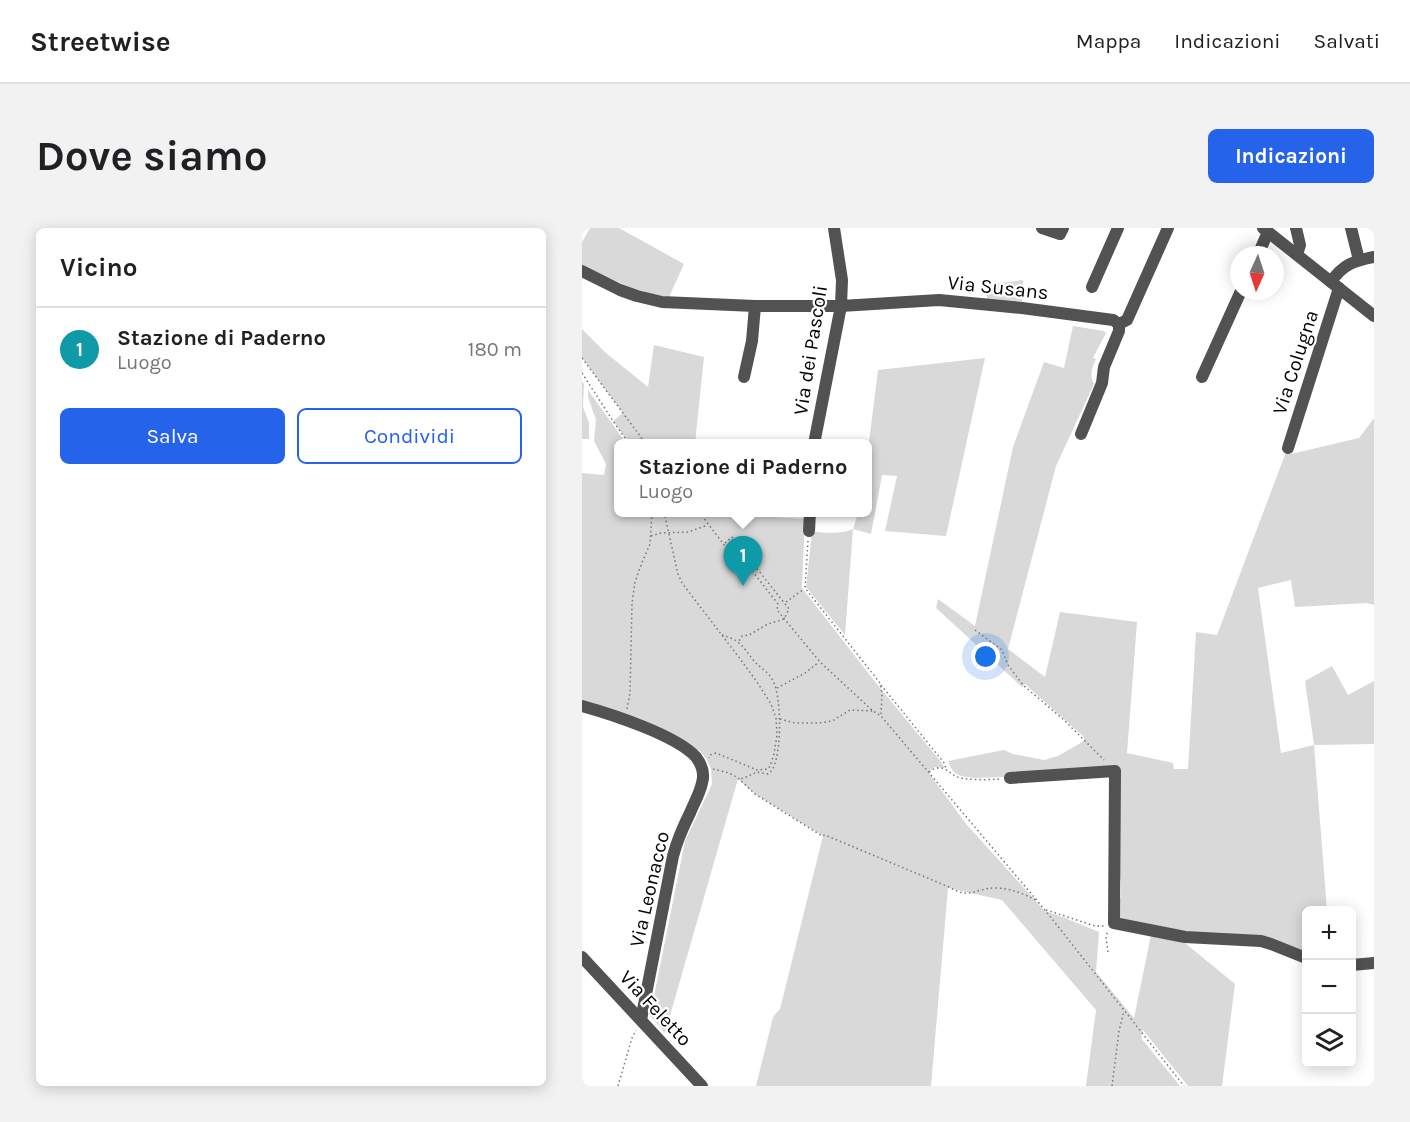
<!DOCTYPE html>
<html lang="it">
<head>
<meta charset="utf-8">
<style>
  body { margin:0; font-family:Karla,sans-serif; background:#f2f2f2; color:#202124 }
  .controls { position:absolute; right:18px; bottom:18px; display:grid; overflow:hidden; border-radius:9px; box-shadow:0 3px 15px #0003 }
  .controls button { width:54px; height:54px; display:grid; place-items:center; padding:0; border:0; border-bottom:2px solid #e0e0e0; background:#fff; color:#202124; font:30px sans-serif }
  .compass { position:absolute; left:648px; top:18px; width:54px; height:54px; border-radius:50%; background:#fff; box-shadow:0 3px 15px #0003; rotate:183deg }
  .you { position:absolute; left:404px; top:429px; width:21px; height:21px; margin:-15px; border:4px solid #fff; border-radius:50%; background:#1a73e8; box-shadow:0 0 0 9px #1a73e833 }
  .badge { display:grid; place-items:center; width:39px; height:39px; border-radius:50%; background:#2563eb; color:#fff; font-size:20px; font-weight:700 }
  .pin { position:absolute; translate:-50% -50px; filter:drop-shadow(0 2px 3px #0008) }
  .pin::after { content:''; position:absolute; top:32px; width:21px; height:18px; background:inherit; clip-path:polygon(0 0,100% 0,50% 100%) }
  .popup { position:absolute; left:32px; top:211px; width:258px; height:78px; box-sizing:border-box; display:grid; place-content:center; border-radius:9px; background:#fff; filter:drop-shadow(0 2px 4px #0005); font-size:20px; white-space:nowrap; color:#757577 }
  .popup b { font-size:22px; color:#202124 }
  .popup::after { content:''; position:absolute; left:50%; top:100%; margin-left:-12px; border:12px solid transparent; border-top-color:#fff }
  .list { margin:0; padding:0; list-style:none }
  h2 { display:flex; justify-content:space-between; align-items:center; height:78px; margin:0; padding:0 24px; font-size:26px }
  h2 small { font-size:20px; font-weight:400; color:#757577 }
  .list li { display:grid; grid-template-columns:39px 1fr auto; gap:18px; align-items:center; box-sizing:border-box; height:84px; padding:0 24px; border-top:2px solid #e0e0e0 }
  .list b { display:block; font-size:22px; white-space:nowrap }
  .list p { margin:0; font-size:20px; white-space:nowrap; color:#757577 }
  .list em { font-size:20px; font-style:normal; color:#757577 }
  .actions { display:flex; gap:12px; padding:18px 24px }
  .actions a { flex:1; padding:14px 0; border:2px solid #2563eb; border-radius:9px; text-align:center; font-size:21px; color:#2563eb }
  .actions .main { background:#2563eb; color:#fff }
  .icon { flex:none; width:33px; height:33px; fill:none; stroke:currentColor; stroke-width:2; stroke-linecap:round; stroke-linejoin:round }
  .map { position:relative; flex:none; width:792px; height:858px; overflow:hidden; border-radius:9px }
  header { display:flex; align-items:center; gap:36px; box-sizing:border-box; height:84px; padding:0 30px; background:#fff; border-bottom:2px solid #e0e0e0 }
  header strong { font-size:28px }
  nav { display:flex; gap:33px; margin-inline-start:auto; font-size:21px }
  .intro { display:flex; align-items:center; justify-content:space-between; box-sizing:border-box; height:144px; padding:0 36px }
  h1 { margin:0; font-size:42px }
  .button { padding:15px 27px; border-radius:9px; background:#2563eb; color:#fff; font-size:21px; font-weight:700 }
  main { display:flex; gap:36px; padding:0 36px }
  aside { flex:1; background:#fff; border-radius:9px; box-shadow:0 3px 15px #0003 }
  .map>svg:first-child { display:block }
  .green { fill:#d9d9d9 }
  .lines { fill:none; stroke-linecap:round; stroke-linejoin:round }
  .path { stroke:#747474; stroke-width:1.5; stroke-dasharray:1.5 3; stroke-linecap:butt }
  .minor { stroke:#525252; stroke-width:12 }
  .labels { text-anchor:middle; stroke-width:4.5; stroke-linejoin:round; paint-order:stroke }
  .street-label { font-size:20px; fill:#000; stroke:#fff }
</style>
</head>
<body>
<header>
<strong>Streetwise</strong>
<nav><a>Mappa</a><a>Indicazioni</a><a>Salvati</a></nav>
</header>
<div class="intro"><h1>Dove siamo</h1><a class="button">Indicazioni</a></div>
<main>
<aside>
<h2>Vicino<small></small></h2>
<ul class="list">
<li><span class="badge" style="background:#0f9aa8">1</span><div><b>Stazione di Paderno</b><p>Luogo</p></div><em>180 m</em></li>
</ul>
<div class="actions"><a class="main">Salva</a><a>Condividi</a></div>
</aside>
<div class="map">
<svg width="792" height="858" viewBox="0 0 792 858">
  <rect width="100%" height="100%" fill="#fff"/>
  <g class="green">
    <path d="M8 0H37L102 36 87 69C55 65 28 50 0 37V14Z"/>
    <polygon points="441,52 440,76 405,72 404,57"/>
    <path d="M491 98 522 103 524 105 511 130 514 131C510 140 507 147 512 156L474 238 426 421 463 449 478 384 555 394 545 525 591 535 592 541H606L614 404 635 407 704 224 709 226 777 210 792 190V377L785 375 713 379 709 352 676 360 699 525 732 517 723 453 750 438 766 467 792 453V516L732 517 745 682H724V727L544 694 538 690 535 672 539 670V653L536 646 537 545 393 550C379 548 371 549 366 533L422 522 431 526 462 532 476 528 502 513V509L443 456 440 459 354 380 356 371 393 398 431 219 462 134 482 140Z"/>
    <polygon points="0,101 24,125 66,159 72,117 122,129 113,215 47,215 31,193 41,185 0,130"/>
    <path d="M403 130 364 308 303 303 315 248 300 247 289 306 271 301 263 407 224 359 230 304C244 304 258 307 271 301L276 285 286 284V222L296 142Z"/>
    <polygon points="0,153 2,156 1,179 7,195 7,211 0,211"/>
    <polygon points="6,162 44,215 36,216 36,284 154,284 156,287 223,291 220,360 294,455 359,534 363,540 353,539 346,544 385,597 463,683 483,690 517,704 514,744 552,790 569,707 603,715 653,756 640,858 606,858 561,802 559,810 598,858 504,858 514,782 420,672 366,660 349,858 174,858 191,789 198,781 241,608 173,566 156,551 83,805 68,788 103,613 130,556 129,541 124,530 118,523 108,518 0,478 0,245 22,247 24,236 12,213 14,192 6,169"/>
  </g>
  <g class="lines">
    <g class="path">
      <polyline points="0,130 64,216"/>
      <polyline points="0,145 31,193 47,216"/>
      <polyline points="82,284 96,346 100,355 159,432 175,454 189,476 194,490 195,507 192,526 188,538 186,541 175,542 134,525 128,527 127,530"/>
      <polyline points="117,284 143,318 154,322 196,376 195,382 238,434 291,483 299,488 463,682 602,858"/>
      <polyline points="69,308 79,305 106,304 126,297"/>
      <polyline points="226,313 223,360 298,455 300,465 299,486"/>
      <polyline points="143,315 150,309 207,381 202,391 186,396 167,407 160,408 157,413"/>
      <polyline points="204,374 222,361"/>
      <polyline points="393,402 420,422 426,437 441,457 482,492 522,532"/>
      <path d="M140 407C146 409 153 411 157 415 163 420 167 427 172 433 178 440 187 444 191 453 200 468 201 538 186 546L175 544 162 550 157 551"/>
      <polyline points="299,457 363,536 364,542"/>
      <polyline points="195,460 223,445 237,434"/>
      <polyline points="45,481 48,465 50,375 53,354 59,337 68,316 70,284"/>
      <polyline points="198,491 213,495 237,495 250,493 268,482 291,483"/>
      <path d="M131 541 147 545 156 550 173 566 240 608 243 607 367 659C388 672 393 660 413 660 428 660 442 666 454 672"/>
      <path d="M347 544C350 542 352 540 356 540 365 539 370 548 378 550 391 552 405 552 418 551"/>
      <polyline points="464,682 513,698 523,698"/>
      <polyline points="526,724 524,709 526,702"/>
      <polyline points="36,858 50,810 54,802"/>
      <polyline points="530,858 537,803 542,783"/>
    </g>
    <g class="minor">
      <polyline points="460,0 478,6 481,0"/>
      <polyline points="681,0 792,88"/>
      <polyline points="714,0 718,17 715,26"/>
      <polyline points="769,0 777,32"/>
      <polyline points="676,27 686,4"/>
      <polyline points="0,43 38,62 55,68 80,74 173,78 259,78 357,72 440,80 531,92 537,96 537,103 522,139 520,155 499,206"/>
      <path d="M749 54C761 36 772 33 792 29"/>
      <polyline points="510,59 536,0"/>
      <polyline points="537,96 545,92 586,0"/>
      <polyline points="162,149 170,113 173,78"/>
      <polyline points="620,149 659,63"/>
      <polyline points="232,216 259,78 260,52 252,0"/>
      <polyline points="706,220 757,60"/>
      <polyline points="227,303 228,284"/>
      <path d="M0 478C29 486 94 507 114 529 120 537 123 545 120 555 118 565 112 575 108 585 101 599 95 613 91 628L59 792"/>
      <polyline points="428,550 533,543 532,695 603,709 679,713 689,716 724,730"/>
      <polyline points="0,729 120,858"/>
      <polyline points="770,737 792,735"/>
    </g>
  </g>
  <g class="labels">
    <g class="street-label">
      <text transform="translate(416 59) rotate(6)" y="7">Via Susans</text>
      <text transform="translate(228 122) rotate(-81)" y="7">Via dei Pascoli</text>
      <text transform="translate(713 134) rotate(-72)" y="7">Via Colugna</text>
      <text transform="translate(67 661) rotate(-77)" y="7">Via Leonacco</text>
      <text transform="translate(74 780) rotate(47)" y="7">Via Feletto</text>
    </g>
  </g>
</svg>
<div class="controls">
<button>+</button>
<button>−</button>
<button><svg class="icon" aria-label="layers" viewBox="0 0 24 24"><path d="M12 4l9 5-9 5-9-5zM3 14l9 5 9-5"/></svg></button>
</div>
<svg class="compass" viewBox="-18 -18 36 36"><path d="M0-13l5 13h-10z" fill="#e53935"/><path d="M0 13l5-13h-10z" fill="#757577"/></svg>
<div class="you"></div>
<div class="pin badge" style="left:161px;top:358px;background:#0f9aa8">1</div>
<div class="popup"><b>Stazione di Paderno</b>Luogo</div>
</div>
</main>
</body>
</html>
